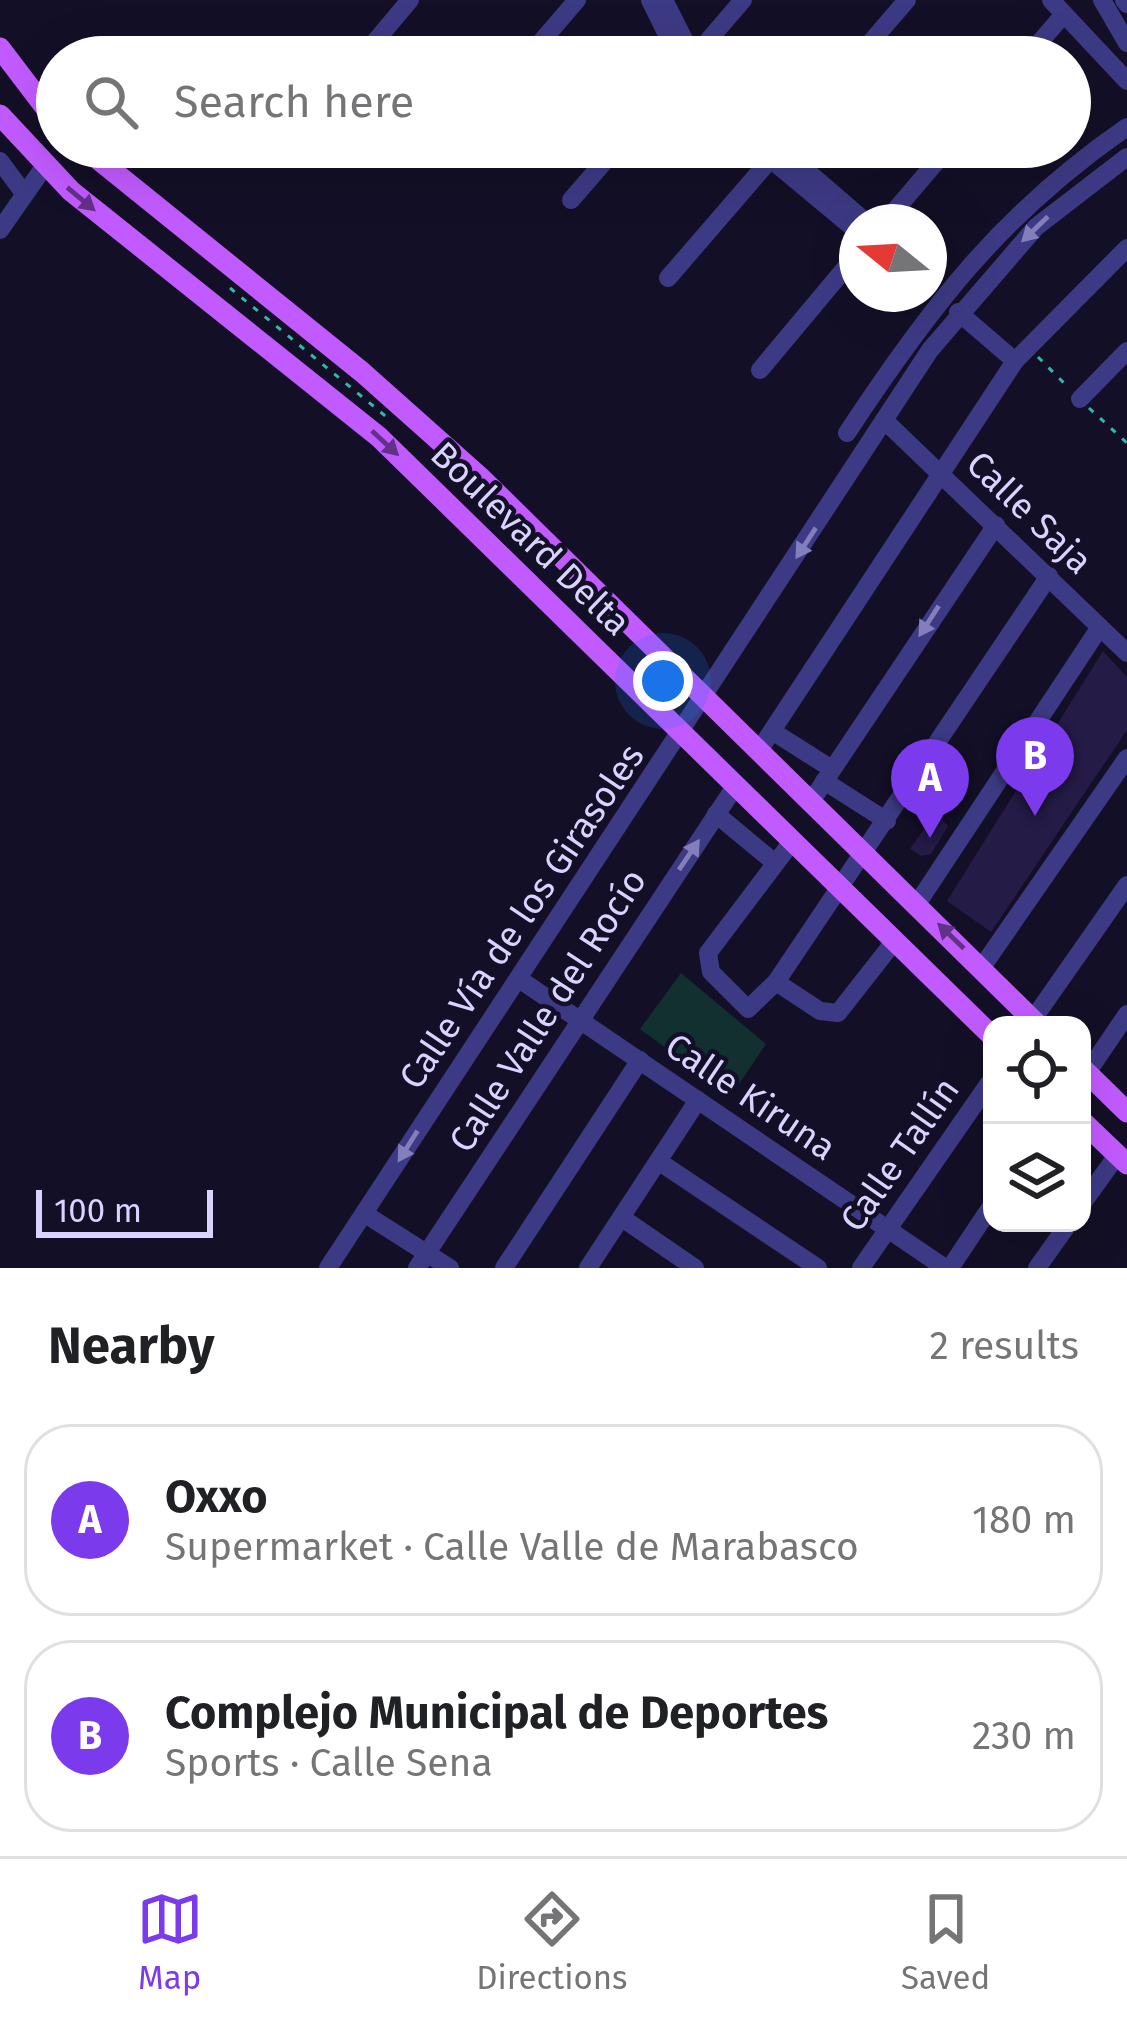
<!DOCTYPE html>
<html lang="en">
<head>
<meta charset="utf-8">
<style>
  body { margin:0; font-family:"Fira Sans",sans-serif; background:#f2f2f2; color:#202124 }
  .controls { position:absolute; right:36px; bottom:36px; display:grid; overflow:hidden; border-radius:24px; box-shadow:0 12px 48px #0002 }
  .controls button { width:108px; height:108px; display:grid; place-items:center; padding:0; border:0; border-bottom:3px solid #e0e0e0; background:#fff; color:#202124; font:60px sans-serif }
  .compass { position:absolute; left:839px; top:204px; width:108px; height:108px; border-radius:50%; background:#fff; box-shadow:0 12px 48px #0002; rotate:288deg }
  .scale { position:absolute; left:36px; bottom:30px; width:177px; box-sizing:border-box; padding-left:12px; border:6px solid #d9d4ff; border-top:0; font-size:33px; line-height:42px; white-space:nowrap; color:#d9d4ff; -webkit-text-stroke:9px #130f26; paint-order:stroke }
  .you { position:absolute; left:663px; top:681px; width:42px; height:42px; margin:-30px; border:9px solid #fff; border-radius:50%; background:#1a73e8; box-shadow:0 0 0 18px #1a73e833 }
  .badge { display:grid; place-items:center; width:78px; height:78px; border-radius:50%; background:#7c3aed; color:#fff; font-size:39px; font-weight:700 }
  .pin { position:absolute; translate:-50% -99px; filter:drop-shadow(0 3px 6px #0008) }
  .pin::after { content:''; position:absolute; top:63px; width:42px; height:36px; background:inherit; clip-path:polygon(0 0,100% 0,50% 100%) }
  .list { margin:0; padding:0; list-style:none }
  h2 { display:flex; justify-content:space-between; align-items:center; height:156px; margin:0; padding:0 48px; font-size:51px }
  h2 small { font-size:39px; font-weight:400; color:#757577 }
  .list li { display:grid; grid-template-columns:78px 1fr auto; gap:36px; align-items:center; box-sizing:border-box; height:192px; margin:0 24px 24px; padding:0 24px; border:3px solid #e0e0e0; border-radius:48px }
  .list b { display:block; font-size:45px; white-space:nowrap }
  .list p { margin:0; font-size:39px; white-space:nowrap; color:#757577 }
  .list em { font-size:39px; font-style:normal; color:#757577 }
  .icon { flex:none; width:66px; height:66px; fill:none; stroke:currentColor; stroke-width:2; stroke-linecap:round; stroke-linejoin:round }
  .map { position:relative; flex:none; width:1127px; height:1268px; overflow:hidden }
  .search { position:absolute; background:#fff; box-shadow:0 12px 48px #0002; left:36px; right:36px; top:36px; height:132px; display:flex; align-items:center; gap:30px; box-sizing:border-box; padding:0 42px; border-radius:66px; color:#757577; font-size:45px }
  .sheet { height:588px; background:#fff }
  nav { display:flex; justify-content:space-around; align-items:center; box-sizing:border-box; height:168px; border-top:3px solid #e0e0e0; background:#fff; font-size:33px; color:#757577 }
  nav a { display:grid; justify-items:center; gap:6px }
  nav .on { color:#7c3aed }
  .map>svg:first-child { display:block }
  .green { fill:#12302f }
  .building { fill:#241b47 }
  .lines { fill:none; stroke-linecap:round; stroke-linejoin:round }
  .path { stroke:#2fb8b0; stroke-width:3; stroke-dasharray:6 9; stroke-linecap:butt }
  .minor { stroke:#3d3a85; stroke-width:18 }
  .major { stroke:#c25bff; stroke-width:21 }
  .oneway { fill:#623188 }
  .oneway2 { fill:#837fbc }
  .labels { text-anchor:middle; stroke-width:9; stroke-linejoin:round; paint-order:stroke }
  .street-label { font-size:36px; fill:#d9d4ff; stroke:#130f26 }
</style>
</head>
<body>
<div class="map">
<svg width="1127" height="1268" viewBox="0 0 1127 1268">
  <rect width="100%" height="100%" fill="#130f26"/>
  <polygon class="green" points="681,973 766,1044 731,1096 640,1029"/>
  <g class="building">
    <polygon points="1103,651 1127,677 1127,730 991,932 947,901"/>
    <polygon points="935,813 948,826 931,854 921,856 910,849"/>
  </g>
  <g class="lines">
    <g class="path">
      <polyline points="230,288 389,419"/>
      <polyline points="1038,357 1069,388"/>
      <polyline points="1089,408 1127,443"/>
    </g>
    <g class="minor">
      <polyline points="650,0 678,57"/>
      <polyline points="664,0 693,57"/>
      <polyline points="1051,0 1127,81"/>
      <polyline points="1102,0 1127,43"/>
      <polyline points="1124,0 1127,4"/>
      <polyline points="373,44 410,0"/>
      <polyline points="528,57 577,0"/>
      <polyline points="694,57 743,0"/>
      <polyline points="858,57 907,0"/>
      <polyline points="1027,57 1064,14"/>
      <polyline points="756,147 857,231"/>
      <polyline points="779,147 866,222"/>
      <polyline points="0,161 23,192"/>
      <polyline points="571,200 617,147"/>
      <polyline points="885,222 949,147"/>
      <polyline points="0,230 44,167"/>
      <polyline points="668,278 781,147"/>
      <polyline points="958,312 1015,361"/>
      <polyline points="760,370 857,254"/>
      <polyline points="1080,399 1127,351"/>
      <polyline points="884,420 1127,653"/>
      <path d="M847 433C930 307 1001 214 1127 127"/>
      <polyline points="772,731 832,769"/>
      <polyline points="758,752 1015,361 1127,248"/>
      <polyline points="824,781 887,821"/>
      <polyline points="810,803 996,525"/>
      <polyline points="716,814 775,863"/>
      <polyline points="791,843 708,953 711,972 748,1009 776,982 1049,576"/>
      <polyline points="917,904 1100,627"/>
      <polyline points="982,967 1127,758"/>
      <polyline points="519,979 945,1268"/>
      <polyline points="776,982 820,1011 838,1013 893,943"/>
      <polyline points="1029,1025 1127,885"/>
      <polyline points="1087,1073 1127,1014"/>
      <polyline points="658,1161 818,1268"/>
      <polyline points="1082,1204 1118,1154"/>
      <polyline points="365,1214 450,1268"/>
      <polyline points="622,1218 695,1268"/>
      <polyline points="328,1268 930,350 1036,227 1127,157"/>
      <polyline points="417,1268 734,788"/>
      <polyline points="504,1268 640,1060"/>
      <polyline points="588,1268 698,1100"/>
      <polyline points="861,1268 992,1079"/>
      <polyline points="950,1268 992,1205"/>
      <polyline points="1037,1268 1069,1223"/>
    </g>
    <g class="major">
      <polyline points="0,48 57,123"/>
      <polyline points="0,115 71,191 379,437 992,1036"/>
      <polyline points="83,147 362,372 480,477 1038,1025"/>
      <polyline points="1082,1068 1127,1112"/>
      <polyline points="1082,1121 1127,1164"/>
    </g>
  </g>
  <defs><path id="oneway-solid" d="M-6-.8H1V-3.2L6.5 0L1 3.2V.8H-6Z" transform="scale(3)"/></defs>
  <g class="oneway">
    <use href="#oneway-solid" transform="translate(81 199) rotate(40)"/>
    <use href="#oneway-solid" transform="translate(385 443) rotate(43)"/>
    <use href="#oneway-solid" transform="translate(951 936) rotate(-136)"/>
  </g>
  <g class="oneway2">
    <use href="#oneway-solid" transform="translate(1035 229) rotate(136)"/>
    <use href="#oneway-solid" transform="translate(806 543) rotate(123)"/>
    <use href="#oneway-solid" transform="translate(929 621) rotate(123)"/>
    <use href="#oneway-solid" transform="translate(689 855) rotate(-56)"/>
    <use href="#oneway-solid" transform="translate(408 1146) rotate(122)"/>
  </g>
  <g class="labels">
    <g class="street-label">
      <text transform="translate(1030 512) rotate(44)" y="13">Calle Saja</text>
      <text transform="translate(531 538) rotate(44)" y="13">Boulevard Delta</text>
      <text transform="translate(521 916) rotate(-56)" y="13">Calle Vía de los Girasoles</text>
      <text transform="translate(547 1010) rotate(-57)" y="13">Calle Valle del Rocío</text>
      <text transform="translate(751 1096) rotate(34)" y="13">Calle Kiruna</text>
      <text transform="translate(899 1154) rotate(-55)" y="13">Calle Tallín</text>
    </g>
  </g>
</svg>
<div class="controls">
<button><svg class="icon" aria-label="locate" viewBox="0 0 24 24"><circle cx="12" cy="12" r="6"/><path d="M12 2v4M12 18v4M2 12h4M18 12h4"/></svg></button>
<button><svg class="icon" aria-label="layers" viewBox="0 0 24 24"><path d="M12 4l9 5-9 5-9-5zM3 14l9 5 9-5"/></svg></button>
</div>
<svg class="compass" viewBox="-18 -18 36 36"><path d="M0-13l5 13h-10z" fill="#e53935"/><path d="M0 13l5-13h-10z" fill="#757577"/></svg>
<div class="scale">100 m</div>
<div class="you"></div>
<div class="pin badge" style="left:930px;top:838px">A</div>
<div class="pin badge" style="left:1035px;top:816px">B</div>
<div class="search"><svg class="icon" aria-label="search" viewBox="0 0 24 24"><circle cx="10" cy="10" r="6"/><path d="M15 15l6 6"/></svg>Search here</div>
</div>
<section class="sheet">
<h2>Nearby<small>2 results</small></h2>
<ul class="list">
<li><span class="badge">A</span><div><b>Oxxo</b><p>Supermarket · Calle Valle de Marabasco</p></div><em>180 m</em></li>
<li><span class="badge">B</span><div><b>Complejo Municipal de Deportes</b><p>Sports · Calle Sena</p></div><em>230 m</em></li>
</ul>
</section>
<nav>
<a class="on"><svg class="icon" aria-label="map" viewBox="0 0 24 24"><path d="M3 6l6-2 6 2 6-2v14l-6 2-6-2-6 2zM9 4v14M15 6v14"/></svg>Map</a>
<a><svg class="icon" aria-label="directions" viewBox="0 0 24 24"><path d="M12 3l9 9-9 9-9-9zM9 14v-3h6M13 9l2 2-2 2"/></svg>Directions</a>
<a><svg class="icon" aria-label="saved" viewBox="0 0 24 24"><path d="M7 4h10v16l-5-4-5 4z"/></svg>Saved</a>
</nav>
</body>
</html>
